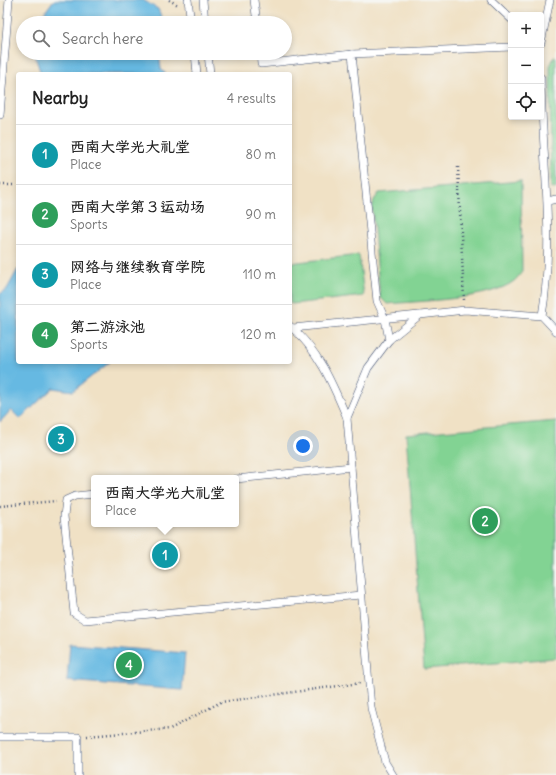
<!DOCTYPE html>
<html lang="en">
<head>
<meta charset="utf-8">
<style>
  body { margin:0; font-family:Delius,"LXGW WenKai TC",sans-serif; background:#f6f6f6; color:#222 }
  .controls { position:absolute; right:12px; top:12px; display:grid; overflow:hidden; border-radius:4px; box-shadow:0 2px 6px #0003 }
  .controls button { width:36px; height:36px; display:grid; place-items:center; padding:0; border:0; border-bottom:1px solid #e0e0e0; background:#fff; color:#222; font:20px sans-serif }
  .you { position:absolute; left:303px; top:446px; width:14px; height:14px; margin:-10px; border:3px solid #fff; border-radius:50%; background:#1a73e8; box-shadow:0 0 0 6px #1a73e833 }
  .badge { display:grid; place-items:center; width:26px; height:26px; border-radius:50%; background:#0f766e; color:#fff; font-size:13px; font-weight:700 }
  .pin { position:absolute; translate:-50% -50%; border:2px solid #fff; box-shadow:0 1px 4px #0006 }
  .popup { position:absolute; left:91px; top:475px; width:148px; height:52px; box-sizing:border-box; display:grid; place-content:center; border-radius:4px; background:#fff; filter:drop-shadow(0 1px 3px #0005); font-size:13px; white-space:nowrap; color:#767676 }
  .popup b { font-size:15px; color:#222 }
  .popup::after { content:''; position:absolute; left:50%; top:100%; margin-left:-8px; border:8px solid transparent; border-top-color:#fff }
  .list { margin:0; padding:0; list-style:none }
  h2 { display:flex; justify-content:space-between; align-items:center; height:52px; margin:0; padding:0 16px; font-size:17px }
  h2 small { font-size:13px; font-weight:400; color:#767676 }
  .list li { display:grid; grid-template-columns:26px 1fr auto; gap:12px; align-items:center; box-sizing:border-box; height:60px; padding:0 16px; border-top:1px solid #e0e0e0 }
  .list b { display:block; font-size:15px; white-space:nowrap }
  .list p { margin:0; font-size:13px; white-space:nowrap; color:#767676 }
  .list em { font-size:13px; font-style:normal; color:#767676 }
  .icon { flex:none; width:22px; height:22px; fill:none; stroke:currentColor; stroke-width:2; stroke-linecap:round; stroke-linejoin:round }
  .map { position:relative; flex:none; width:556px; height:775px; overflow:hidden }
  .search { position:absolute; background:#fff; box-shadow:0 2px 6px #0003; left:16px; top:16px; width:276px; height:44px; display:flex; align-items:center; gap:10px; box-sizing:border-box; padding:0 14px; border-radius:22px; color:#767676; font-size:15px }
  .panel { position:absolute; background:#fff; box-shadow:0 2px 6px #0003; left:16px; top:72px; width:276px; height:292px; border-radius:4px }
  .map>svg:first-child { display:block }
  .green { fill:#82d393; stroke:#4e8178 }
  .water { fill:#66b9e2; stroke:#4074a0 }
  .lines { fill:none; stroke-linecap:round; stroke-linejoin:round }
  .service-casing { stroke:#3b4a6d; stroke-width:8 }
  .path { stroke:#3b4a6d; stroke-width:2.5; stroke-dasharray:1 3; stroke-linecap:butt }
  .service { stroke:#fff; stroke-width:7 }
</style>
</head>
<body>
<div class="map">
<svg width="556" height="775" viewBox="0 0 556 775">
  <rect width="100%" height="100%" fill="#f6f6f2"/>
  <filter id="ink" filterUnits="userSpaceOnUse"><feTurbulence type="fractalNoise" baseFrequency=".025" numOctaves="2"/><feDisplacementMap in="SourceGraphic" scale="8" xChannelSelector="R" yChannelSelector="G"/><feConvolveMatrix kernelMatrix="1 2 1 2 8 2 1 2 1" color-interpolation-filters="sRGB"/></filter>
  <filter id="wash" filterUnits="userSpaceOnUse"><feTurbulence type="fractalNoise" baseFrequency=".012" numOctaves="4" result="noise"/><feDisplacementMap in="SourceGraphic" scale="16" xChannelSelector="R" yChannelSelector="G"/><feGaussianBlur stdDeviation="0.9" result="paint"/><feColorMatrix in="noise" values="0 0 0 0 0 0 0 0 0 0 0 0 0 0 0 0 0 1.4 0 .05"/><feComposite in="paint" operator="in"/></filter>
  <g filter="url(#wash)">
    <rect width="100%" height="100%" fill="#f0e1c5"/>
    <g class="green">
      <polygon points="554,57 556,57 556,189 551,188 550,66"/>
      <path d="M521 181 522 272C519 275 517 279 514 281 490 300 418 301 387 304L380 297 372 208 374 200 379 193Z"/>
      <polygon points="359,255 364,296 292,304 290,303 290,263"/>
      <polygon points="556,421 556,658 424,669 406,434"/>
    </g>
    <g class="water">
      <polygon points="56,0 143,0 158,9 164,23 37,23 53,1"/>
      <polygon points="34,53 159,53 161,69 166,74 41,74"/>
      <polygon points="18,269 18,362 110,362 73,391 53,388 20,419 11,410 0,422 0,294 7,289"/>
      <polygon points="70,644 185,653 182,690 67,681"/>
    </g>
  </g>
  <g filter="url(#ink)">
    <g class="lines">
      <g class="service-casing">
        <g id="service">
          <polyline points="188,0 191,23"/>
          <polyline points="203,0 205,23"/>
          <polyline points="254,0 257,23"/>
          <polyline points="491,0 511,19"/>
          <polyline points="541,43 550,0"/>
          <polyline points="195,53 197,74"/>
          <polyline points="208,53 210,74"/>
          <polyline points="260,53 261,64 352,54"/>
          <path d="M541 78C542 157 555 237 542 316"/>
          <polyline points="0,115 9,0"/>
          <polyline points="548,201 556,199"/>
          <path d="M290 326C318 349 333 385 347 418L371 708 385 762 393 775"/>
          <polyline points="293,328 419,315"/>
          <polyline points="389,340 385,319 377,301 352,54 511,47"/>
          <polyline points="347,418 368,368 389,340 420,315 465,310 542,316 556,331"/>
          <polyline points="236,479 351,467"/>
          <polyline points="94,494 75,496 66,500 64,516 74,613 85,620 361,595"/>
          <polyline points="0,737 78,737 78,775"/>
        </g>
      </g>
      <g class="path">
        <polyline points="169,0 178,5"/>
        <polyline points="458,167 464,300"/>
        <polyline points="0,185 18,185"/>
        <polyline points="0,506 56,501"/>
        <polyline points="87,736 170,729 221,702 360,683"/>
      </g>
      <use href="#service" class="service"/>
    </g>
  </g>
</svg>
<div class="controls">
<button>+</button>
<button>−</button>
<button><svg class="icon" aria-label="locate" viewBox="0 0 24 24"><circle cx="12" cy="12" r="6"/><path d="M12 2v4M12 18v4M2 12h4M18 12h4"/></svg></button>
</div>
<div class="you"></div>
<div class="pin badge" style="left:165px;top:555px;background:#0f9aa8">1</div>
<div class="popup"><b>西南大学光大礼堂</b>Place</div>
<div class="pin badge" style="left:485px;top:521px;background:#2e9e5b">2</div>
<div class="pin badge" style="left:61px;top:439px;background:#0f9aa8">3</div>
<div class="pin badge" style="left:129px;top:665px;background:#2e9e5b">4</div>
<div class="search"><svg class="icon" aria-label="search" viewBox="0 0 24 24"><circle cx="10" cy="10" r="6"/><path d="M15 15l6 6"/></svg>Search here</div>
<section class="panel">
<h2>Nearby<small>4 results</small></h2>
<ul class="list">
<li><span class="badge" style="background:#0f9aa8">1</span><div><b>西南大学光大礼堂</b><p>Place</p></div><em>80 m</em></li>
<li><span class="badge" style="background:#2e9e5b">2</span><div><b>西南大学第３运动场</b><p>Sports</p></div><em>90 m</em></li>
<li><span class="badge" style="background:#0f9aa8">3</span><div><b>网络与继续教育学院</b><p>Place</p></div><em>110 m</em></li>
<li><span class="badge" style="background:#2e9e5b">4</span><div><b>第二游泳池</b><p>Sports</p></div><em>120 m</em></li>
</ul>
</section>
</div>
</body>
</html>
